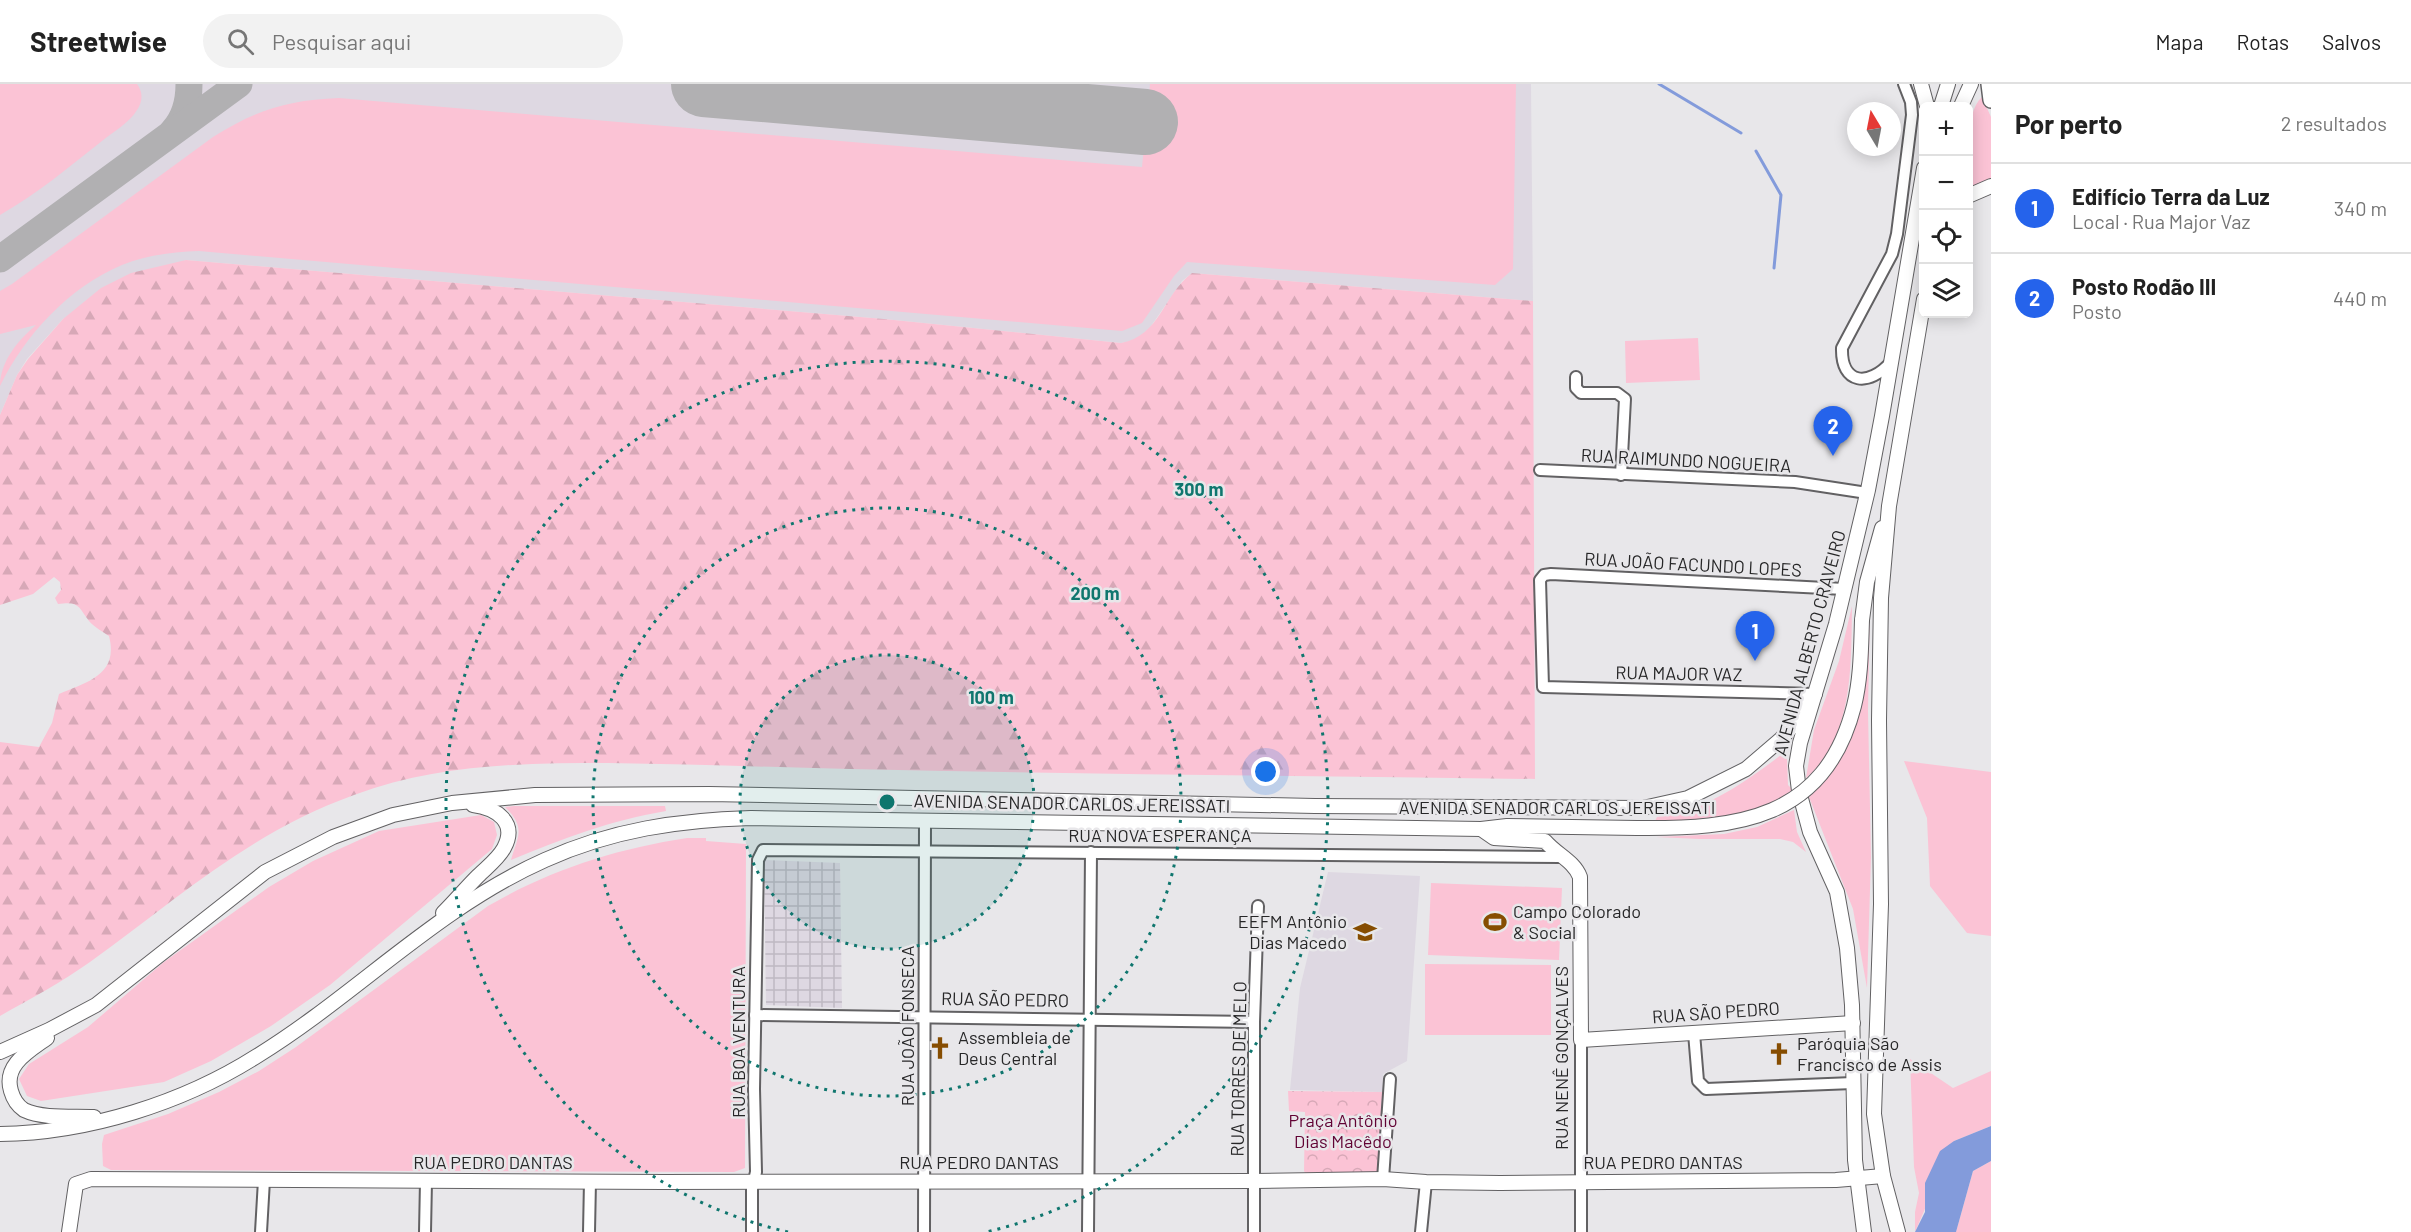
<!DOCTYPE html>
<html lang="pt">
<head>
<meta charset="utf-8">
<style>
  body { margin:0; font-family:Barlow,sans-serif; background:#f2f2f2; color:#222 }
  .controls { position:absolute; right:18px; top:18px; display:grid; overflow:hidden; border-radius:9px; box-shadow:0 3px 15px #0003 }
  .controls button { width:54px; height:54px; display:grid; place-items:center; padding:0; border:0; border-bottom:2px solid #e0e0e0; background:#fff; color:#222; font:30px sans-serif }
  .compass { position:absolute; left:1847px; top:18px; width:54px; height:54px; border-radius:50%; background:#fff; box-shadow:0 3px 15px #0003; rotate:350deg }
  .you { position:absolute; left:1266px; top:688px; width:21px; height:21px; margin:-15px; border:4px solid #fff; border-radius:50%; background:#1a73e8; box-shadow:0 0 0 9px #1a73e833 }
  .badge { display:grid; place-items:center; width:39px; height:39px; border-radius:50%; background:#2563eb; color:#fff; font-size:20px; font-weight:700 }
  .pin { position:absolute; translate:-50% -50px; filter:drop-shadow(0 2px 3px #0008) }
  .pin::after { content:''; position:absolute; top:32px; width:21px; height:18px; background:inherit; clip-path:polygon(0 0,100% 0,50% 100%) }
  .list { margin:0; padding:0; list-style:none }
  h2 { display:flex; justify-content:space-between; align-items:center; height:78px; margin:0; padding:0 24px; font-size:26px }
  h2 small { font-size:20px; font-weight:400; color:#767676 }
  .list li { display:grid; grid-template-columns:39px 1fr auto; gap:18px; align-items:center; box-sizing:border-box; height:90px; padding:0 24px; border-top:2px solid #e0e0e0 }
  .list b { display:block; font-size:22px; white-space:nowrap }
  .list p { margin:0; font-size:20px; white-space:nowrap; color:#767676 }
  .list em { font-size:20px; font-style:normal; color:#767676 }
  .icon { flex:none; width:33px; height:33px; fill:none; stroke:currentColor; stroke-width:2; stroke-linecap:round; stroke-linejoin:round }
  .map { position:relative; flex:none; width:1991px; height:1148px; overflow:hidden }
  header { display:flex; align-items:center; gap:36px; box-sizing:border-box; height:84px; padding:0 30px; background:#fff; border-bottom:2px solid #e0e0e0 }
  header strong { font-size:28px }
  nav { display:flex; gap:33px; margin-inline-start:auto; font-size:21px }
  .search { width:420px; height:54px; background:#f2f2f2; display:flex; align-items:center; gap:15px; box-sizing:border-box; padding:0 21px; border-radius:33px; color:#767676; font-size:22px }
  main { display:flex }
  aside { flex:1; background:#fff }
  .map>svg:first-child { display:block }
  .built { fill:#ded8e2 }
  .industrial { fill:url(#industrial-grid) }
  .grass { fill:#fbc3d5 }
  .forest { fill:url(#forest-firs) }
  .park { fill:url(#park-crowns) }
  .water { fill:#839bdb }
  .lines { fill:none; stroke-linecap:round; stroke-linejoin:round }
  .stream { stroke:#839bdb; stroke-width:3 }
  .taxiway { stroke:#b1b0b2; stroke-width:27 }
  .runway { stroke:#b1b0b2; stroke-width:66 }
  .minor-casing { stroke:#626163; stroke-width:14 }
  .major-casing { stroke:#626163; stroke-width:16 }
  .highway-casing { stroke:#626163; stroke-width:18 }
  .minor { stroke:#fff; stroke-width:10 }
  .major { stroke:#fff; stroke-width:14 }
  .highway { stroke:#fff; stroke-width:15 }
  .major-bridge-casing { stroke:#626163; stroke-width:16; stroke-linecap:butt }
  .major-bridge { stroke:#fff; stroke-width:14 }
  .ring { fill:none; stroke:#0f766e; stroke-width:3; stroke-dasharray:3 6 }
  .labels { text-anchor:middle; stroke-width:5; stroke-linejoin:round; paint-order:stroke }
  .street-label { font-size:18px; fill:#272728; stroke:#e8e7ea }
  .poi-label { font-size:18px; fill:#272728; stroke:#e8e7ea; text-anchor:start }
  .park-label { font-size:18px; fill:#610334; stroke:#e8e7ea }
  .centre { fill:#0f766e; stroke:#e8e7ea; stroke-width:3 }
  .ring-label { font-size:18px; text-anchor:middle; font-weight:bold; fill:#0f766e; stroke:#e8e7ea; stroke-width:5; stroke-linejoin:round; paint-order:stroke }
</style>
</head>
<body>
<header>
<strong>Streetwise</strong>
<div class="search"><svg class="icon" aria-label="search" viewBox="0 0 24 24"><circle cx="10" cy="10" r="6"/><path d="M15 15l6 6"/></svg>Pesquisar aqui</div>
<nav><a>Mapa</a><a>Rotas</a><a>Salvos</a></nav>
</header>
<main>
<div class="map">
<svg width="1991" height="1148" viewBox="0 0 1991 1148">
  <defs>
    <pattern id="industrial-grid" width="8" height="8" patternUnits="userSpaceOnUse" patternTransform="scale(1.5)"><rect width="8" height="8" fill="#ded8e2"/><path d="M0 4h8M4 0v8" fill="none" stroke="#beb9c2"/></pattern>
    <pattern id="forest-firs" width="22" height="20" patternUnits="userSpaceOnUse" patternTransform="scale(1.5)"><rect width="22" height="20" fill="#fbc3d5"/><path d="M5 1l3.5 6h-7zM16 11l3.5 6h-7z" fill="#d7a8b7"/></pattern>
    <pattern id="park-crowns" width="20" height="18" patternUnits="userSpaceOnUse" patternTransform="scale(1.5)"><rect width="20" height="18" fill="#fbc3d5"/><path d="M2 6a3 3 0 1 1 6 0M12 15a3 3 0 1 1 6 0" fill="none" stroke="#d7a8b7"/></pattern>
  </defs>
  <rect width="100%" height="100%" fill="#e8e7ea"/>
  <g class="built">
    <polygon points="0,0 1531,0 1533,217 1192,189 1182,197 1147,248 1133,257 1121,259 884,235 186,176 63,235 27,275 17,291 0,331"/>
    <polygon points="1328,788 1420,792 1407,977 1383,990 1382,1008 1290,1006 1300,904"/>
  </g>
  <polygon class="industrial" points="764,776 840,779 842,924 766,921"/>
  <g class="grass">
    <path d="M0 0H137C143 8 143 17 137 26 130 38 113 48 102 57 69 83 37 110 0 131Z"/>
    <path d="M1150 0H1516L1513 185 1495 201 1187 178 1174 192 1142 239 1122 247 199 167C174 168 146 171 122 181 69 203 25 251 0 302 0 278 18 256 36 241L0 250V207L12 200 213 53C256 26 288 16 339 14L1142 83Z"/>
    <path d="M1982 13 1991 33V97L1969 108C1969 85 1963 30 1982 13Z"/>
    <polygon points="1698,254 1700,296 1626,299 1625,257"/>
    <path d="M1867 520H1870L1868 627 1871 773 1867 904 1853 825 1809 713C1867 661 1865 592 1867 520Z"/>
    <path d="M1852 522C1851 580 1854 653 1806 694L1814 646 1839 577Z"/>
    <path d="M1781 671 1787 675 1788 701 1794 707 1759 726 1709 736 1655 737 1657 733C1708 725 1741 701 1781 671Z"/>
    <polygon points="1904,677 1991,688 1991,852 1967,849 1930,802 1927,734"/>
    <path d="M514 722H665L666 727C609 737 564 754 511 776 517 754 527 744 505 723Z"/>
    <polygon points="1794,726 1797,748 1806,768 1793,758 1780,755 1699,755 1656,753 1724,750 1757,743"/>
    <polygon points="481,731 494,738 497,751 492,765 330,901 271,942 211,977 164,998 41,1017 27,1012 19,995 29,980 88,943 164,878 269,803 313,777 379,747"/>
    <path d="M687 754H706V757L746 760 745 1084 734 1088 111 1086 103 1082 102 1060 104 1051 168 1030 219 1008 259 987 296 963 488 822C550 786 615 765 687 754Z"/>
    <polygon points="1431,799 1562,804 1559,876 1428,871"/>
    <polygon points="1425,880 1551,881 1551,951 1425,951"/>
    <polygon points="1910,975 1953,1004 1991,987 1991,1042 1954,1057 1915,1148 1915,1128 1919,1109 1914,1083"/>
    <polygon points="1991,1077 1991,1148 1956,1148 1973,1087"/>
  </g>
  <path class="forest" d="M186 176 884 235 1121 259C1161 251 1162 212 1192 189L1533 217 1535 695C1306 692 1078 690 850 685 769 683 689 680 608 679 520 679 438 680 354 711 249 749 179 814 90 878 62 898 30 915 0 932V658L39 663 52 639 59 610C87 598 119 591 109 552 103 548 94 543 89 537 78 522 79 517 58 520L55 514 61 506 60 498 54 493 33 510 0 521V331L17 291 28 275 63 235 101 204 131 189Z"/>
  <polygon class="park" points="1288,1007 1382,1008 1380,1085 1374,1090 1306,1090 1304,1087 1305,1028 1289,1027"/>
  <polygon class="water" points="1991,1042 1991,1077 1973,1087 1956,1148 1915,1148 1925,1128 1925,1099 1940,1067 1954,1057"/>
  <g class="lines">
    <g class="stream">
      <polyline points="1659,0 1741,49"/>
      <polyline points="1756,67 1781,111 1774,184"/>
    </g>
    <g class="taxiway">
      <polyline points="881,15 905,12 927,0"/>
      <path d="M985 24C1005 22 1030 18 1041 0"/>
      <path d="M173 47C185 34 189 17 189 0"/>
      <polyline points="0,175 239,0"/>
    </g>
    <polyline class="runway" points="704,0 1145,38"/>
    <g class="minor-casing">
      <g id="minor">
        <path d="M1891 278C1869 303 1841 301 1842 264L1892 170 1897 150 1912 31 1911 18 1904 0"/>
        <polyline points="1576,293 1576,304 1581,309 1617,309 1625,315 1621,391"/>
        <polyline points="1540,386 1795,398 1867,409"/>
        <polyline points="1815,610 1543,603 1540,496 1544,491 1551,490 1844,505"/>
        <polyline points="755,931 1254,938"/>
        <polyline points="1694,949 1698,997 1706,1005 1853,999"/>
        <polyline points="1383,1095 1390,995"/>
        <polyline points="261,1148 264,1096"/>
        <polyline points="425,1148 426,1097"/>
        <polyline points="589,1148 590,1097"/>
        <polyline points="752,1148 752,1105 756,1088 754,1005 758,776 763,766 1560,773"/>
        <polyline points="924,1148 925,736"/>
        <polyline points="1088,1148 1091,768"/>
        <polyline points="1254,1148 1254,938 1258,822"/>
        <polyline points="1421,1148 1426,1098"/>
        <polyline points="1581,1148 1581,956"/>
      </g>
    </g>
    <g class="major-casing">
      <g id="major">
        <polyline points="1921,0 1927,22"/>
        <polyline points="1941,22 1948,0"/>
        <polyline points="1961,22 1971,0"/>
        <polyline points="1968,112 1991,102"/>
        <polyline points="1862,536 1867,498 1882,444"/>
        <path d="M1481 745 1494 754 1545 757C1557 771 1574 777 1580 793L1581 956 1853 939"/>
        <path d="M443 829C455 817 466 804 478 792 487 783 498 775 504 764 518 738 496 724 473 721"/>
        <path d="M47 954C29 967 3 981 11 1007 13 1014 18 1022 24 1026 43 1035 73 1032 94 1033"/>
        <polyline points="0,968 49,946 96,921 265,788 333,753 393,731 452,719 535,711 709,710 1315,722 1643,724 1688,714 1746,685 1781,655 1797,637 1815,610"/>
        <path d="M0 1050C88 1049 183 1019 257 972 356 911 437 824 545 776 611 746 679 736 751 734L1481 745 1507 742 1637 744"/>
        <polyline points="69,1148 76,1100 91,1095 664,1098 1254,1097 1383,1095 1426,1098 1500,1099 1836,1096 1883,1092"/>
        <polyline points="1864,1148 1855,1076 1852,921 1847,864 1837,808 1810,748 1799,707 1796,682 1800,659 1836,540 1868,406 1882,332 1924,84"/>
        <polyline points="1898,1148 1883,1092 1874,1030 1881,820 1879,636 1881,514 1889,422 1924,215"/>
      </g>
    </g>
    <g class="highway-casing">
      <polyline id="highway" points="1989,0 1991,16"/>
    </g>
    <use href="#minor" class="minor"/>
    <use href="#major" class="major"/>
    <use href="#highway" class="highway"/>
    <g class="major-bridge-casing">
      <path id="major-bridge" d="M1637 744C1737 745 1825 736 1854 622 1861 594 1861 565 1862 536"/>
    </g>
    <use href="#major-bridge" class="major-bridge"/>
  </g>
  <circle cx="887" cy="718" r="147" fill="#0f766e" fill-opacity=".12"/>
  <g class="ring">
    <circle cx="887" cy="718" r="147"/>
    <circle cx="887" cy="718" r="294"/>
    <path d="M788 1148A441 441 0 1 1 986 1148"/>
  </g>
  <defs>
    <g id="stadium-bare" transform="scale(1.8)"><path d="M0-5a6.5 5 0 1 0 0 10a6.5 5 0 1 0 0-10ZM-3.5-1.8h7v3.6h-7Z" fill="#864d01" stroke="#e8e7ea" stroke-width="2.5" paint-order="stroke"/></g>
    <g id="school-bare" transform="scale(1.8)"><path d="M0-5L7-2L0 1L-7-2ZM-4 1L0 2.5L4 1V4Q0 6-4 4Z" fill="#864d01" stroke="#e8e7ea" stroke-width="2.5" paint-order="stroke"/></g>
    <g id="church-bare" transform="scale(1.8)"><path d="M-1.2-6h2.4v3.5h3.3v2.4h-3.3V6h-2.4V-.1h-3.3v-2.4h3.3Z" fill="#864d01" stroke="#e8e7ea" stroke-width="2.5" paint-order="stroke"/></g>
  </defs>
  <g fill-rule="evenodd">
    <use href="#stadium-bare" x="1495" y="838"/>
    <use href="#school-bare" x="1365" y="848"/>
    <use href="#church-bare" x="940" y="964"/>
    <use href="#church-bare" x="1779" y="970"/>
  </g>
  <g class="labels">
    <g class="street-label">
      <text transform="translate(1686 377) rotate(3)" y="6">RUA RAIMUNDO NOGUEIRA</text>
      <text transform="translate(1693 481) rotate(3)" y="6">RUA JOÃO FACUNDO LOPES</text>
      <text transform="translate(1810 559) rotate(-75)" y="6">AVENIDA ALBERTO CRAVEIRO</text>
      <text transform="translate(1679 590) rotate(1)" y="6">RUA MAJOR VAZ</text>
      <text transform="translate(1072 720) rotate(1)" y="6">AVENIDA SENADOR CARLOS JEREISSATI</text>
      <text x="1557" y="730">AVENIDA SENADOR CARLOS JEREISSATI</text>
      <text x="1160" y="758">RUA NOVA ESPERANÇA</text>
      <text transform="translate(1005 916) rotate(1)" y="6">RUA SÃO PEDRO</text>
      <text transform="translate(1716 929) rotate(-4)" y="6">RUA SÃO PEDRO</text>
      <text transform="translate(908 942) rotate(-90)" y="6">RUA JOÃO FONSECA</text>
      <text transform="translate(739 958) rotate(-90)" y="6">RUA BOA VENTURA</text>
      <text transform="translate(1562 974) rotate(-90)" y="6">RUA NENÊ GONÇALVES</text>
      <text transform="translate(1239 985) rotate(-89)" y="6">RUA TORRES DE MELO</text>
      <text x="493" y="1085">RUA PEDRO DANTAS</text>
      <text x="979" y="1085">RUA PEDRO DANTAS</text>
      <text x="1663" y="1085">RUA PEDRO DANTAS</text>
    </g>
    <g class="poi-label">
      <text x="1513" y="834">Campo Colorado<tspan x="1513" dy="21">&amp; Social</tspan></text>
      <text x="1347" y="844" text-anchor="end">EEFM Antônio<tspan x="1347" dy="21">Dias Macedo</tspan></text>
      <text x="958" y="960">Assembleia de<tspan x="958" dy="21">Deus Central</tspan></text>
      <text x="1797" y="966">Paróquia São<tspan x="1797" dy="21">Francisco de Assis</tspan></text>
    </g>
    <g class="park-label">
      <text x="1343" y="1043">Praça Antônio<tspan x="1343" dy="21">Dias Macêdo</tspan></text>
    </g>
  </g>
  <circle cx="887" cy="718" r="9" class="centre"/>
  <g class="ring-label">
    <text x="1199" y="412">300 m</text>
    <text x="1095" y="516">200 m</text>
    <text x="991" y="620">100 m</text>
  </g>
</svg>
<div class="controls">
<button>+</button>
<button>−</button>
<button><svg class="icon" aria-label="locate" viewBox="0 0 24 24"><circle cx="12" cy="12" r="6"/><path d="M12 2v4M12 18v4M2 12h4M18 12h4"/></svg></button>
<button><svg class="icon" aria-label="layers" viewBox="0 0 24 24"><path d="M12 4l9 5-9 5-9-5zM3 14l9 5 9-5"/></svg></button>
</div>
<svg class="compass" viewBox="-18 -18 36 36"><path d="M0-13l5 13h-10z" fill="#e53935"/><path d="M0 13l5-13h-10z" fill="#767676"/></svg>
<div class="you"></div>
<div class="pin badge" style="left:1755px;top:577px">1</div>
<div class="pin badge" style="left:1833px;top:372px">2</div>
</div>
<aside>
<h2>Por perto<small>2 resultados</small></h2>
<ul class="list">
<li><span class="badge">1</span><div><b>Edifício Terra da Luz</b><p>Local · Rua Major Vaz</p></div><em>340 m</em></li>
<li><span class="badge">2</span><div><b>Posto Rodão III</b><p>Posto</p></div><em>440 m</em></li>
</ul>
</aside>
</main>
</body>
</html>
